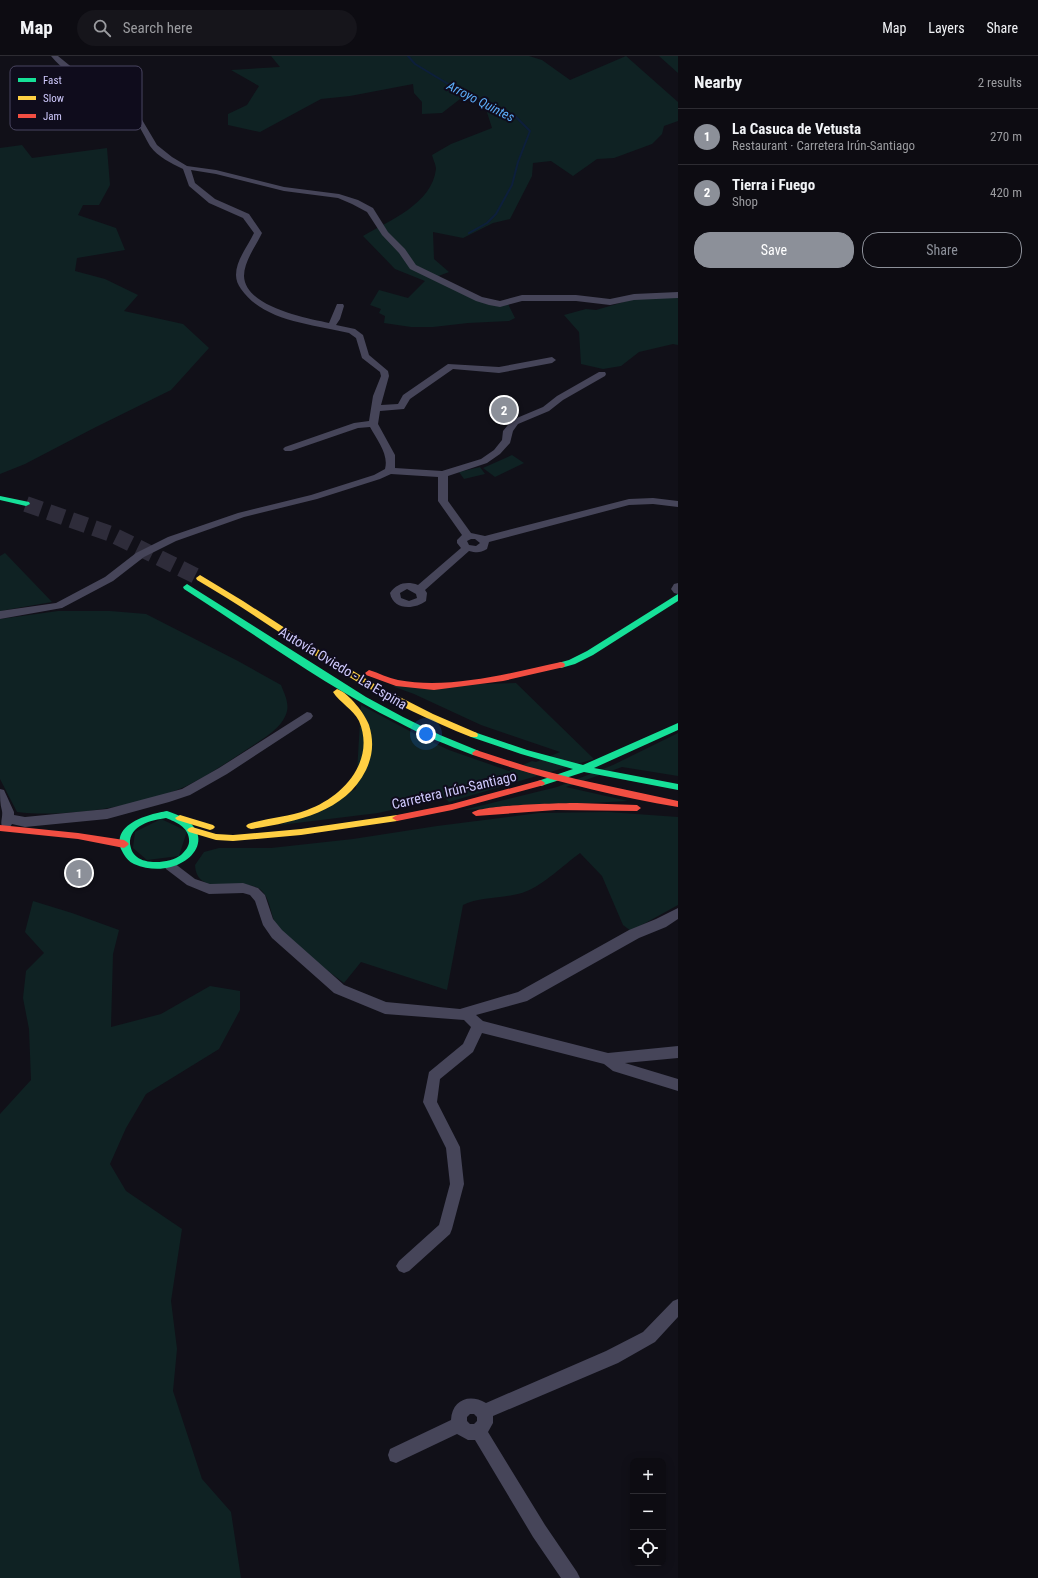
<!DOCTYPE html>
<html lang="en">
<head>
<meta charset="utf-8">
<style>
  body { margin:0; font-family:"Roboto Condensed",sans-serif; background:#16151b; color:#f1f3f6 }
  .controls { position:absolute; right:12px; bottom:12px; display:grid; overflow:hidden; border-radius:8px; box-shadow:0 2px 10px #0003 }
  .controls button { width:36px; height:36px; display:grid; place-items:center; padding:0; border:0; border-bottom:1px solid #2d2c32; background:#0d0c12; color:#f1f3f6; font:20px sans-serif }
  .you { position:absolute; left:426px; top:678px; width:14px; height:14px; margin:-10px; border:3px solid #fff; border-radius:50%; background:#1a73e8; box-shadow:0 0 0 6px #1a73e833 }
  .badge { display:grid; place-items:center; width:26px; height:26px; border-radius:50%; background:#8c9099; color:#fff; font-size:13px; font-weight:700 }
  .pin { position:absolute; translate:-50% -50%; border:2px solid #fff; box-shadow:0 1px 4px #0006 }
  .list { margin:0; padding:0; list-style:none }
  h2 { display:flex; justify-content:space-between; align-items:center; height:52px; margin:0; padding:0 16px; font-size:17px }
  h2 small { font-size:13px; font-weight:400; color:#9a9b9f }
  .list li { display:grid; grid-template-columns:26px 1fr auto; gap:12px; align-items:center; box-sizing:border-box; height:56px; padding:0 16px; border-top:1px solid #2d2c32 }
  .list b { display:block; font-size:15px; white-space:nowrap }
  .list p { margin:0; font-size:13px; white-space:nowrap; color:#9a9b9f }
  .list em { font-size:13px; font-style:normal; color:#9a9b9f }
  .actions { display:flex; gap:8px; padding:12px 16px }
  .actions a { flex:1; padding:9px 0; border:1px solid #8c9099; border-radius:16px; text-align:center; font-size:14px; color:#8c9099 }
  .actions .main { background:#8c9099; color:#fff }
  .icon { flex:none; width:22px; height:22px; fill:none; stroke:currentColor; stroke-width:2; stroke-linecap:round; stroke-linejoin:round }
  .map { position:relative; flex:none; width:678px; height:1522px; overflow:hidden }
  header { display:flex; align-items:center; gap:24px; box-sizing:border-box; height:56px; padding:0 20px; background:#0d0c12; border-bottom:1px solid #2d2c32 }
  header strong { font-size:19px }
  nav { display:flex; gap:22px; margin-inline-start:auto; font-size:14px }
  .search { width:280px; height:36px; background:#16151b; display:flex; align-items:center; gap:10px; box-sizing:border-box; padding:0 14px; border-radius:22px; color:#9a9b9f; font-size:15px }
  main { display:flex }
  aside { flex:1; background:#0d0c12 }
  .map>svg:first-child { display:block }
  .green { fill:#0f2223 }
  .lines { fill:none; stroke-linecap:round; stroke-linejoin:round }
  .stream { stroke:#0d1f3b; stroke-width:2 }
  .building { fill:#2f2c3c; stroke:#3c3a4d }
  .highway-tunnel { stroke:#2e2c3a; stroke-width:16; stroke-dasharray:16 8; stroke-linecap:butt }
  .street { fill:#464559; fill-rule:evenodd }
  .fast { fill:#16e098; fill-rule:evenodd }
  .slow { fill:#ffcf43; fill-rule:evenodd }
  .jam { fill:#f24e42; fill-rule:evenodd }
  .labels { text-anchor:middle; stroke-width:4; stroke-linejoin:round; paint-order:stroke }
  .far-water-label { font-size:13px; font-style:italic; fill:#5cadf8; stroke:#0f0c1c }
  .street-label { font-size:14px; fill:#cfc9fd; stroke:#0f0c1c }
  .key { fill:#0f0c1c; stroke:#494560; stroke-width:1 }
  .key-label { font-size:11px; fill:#cfc9fd }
</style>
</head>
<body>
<header>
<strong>Map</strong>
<div class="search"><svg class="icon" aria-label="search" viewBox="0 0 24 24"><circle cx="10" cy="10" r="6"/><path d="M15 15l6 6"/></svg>Search here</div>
<nav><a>Map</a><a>Layers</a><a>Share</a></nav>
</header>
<main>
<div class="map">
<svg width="678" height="1522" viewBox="0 0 678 1522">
  <rect width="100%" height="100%" fill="#111018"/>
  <g class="green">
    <path d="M271 0H529L542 4 570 24 626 0 678 46V65L664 70 662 78 652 88 614 102 597 103 573 120 551 105 533 107 532 120 510 163 493 167 463 182 433 176 434 203 449 216 433 222 486 248H508L515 262 509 265 468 267 433 271H411L384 267 385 260 379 257 381 253 370 249 379 234 408 242 425 225 395 213 363 180C390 164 432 148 436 113 436 109 433 103 432 99L451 88 492 72 485 50 460 43 442 57 422 58V46L414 37 413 28 350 40 321 43 260 76 228 69V58L247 49 259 30 231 14 280 11Z"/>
    <polygon points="659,0 678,0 678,17"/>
    <polygon points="22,89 32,102 107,92 110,129 99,149 83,149 78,159 116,172 125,194 77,202 75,215 105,223 138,239 124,255 183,268 209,292 171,334 94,372 25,408 0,418 0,92"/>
    <polygon points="678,241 678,289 673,288 639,296 621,310 603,313 581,308 579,276 564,259 586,253 596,254 634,243"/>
    <polygon points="512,399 524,407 495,421 483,412"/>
    <polygon points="480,411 485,418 464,423 459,416"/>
    <polygon points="5,497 52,546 0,555 0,500"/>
    <path d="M58 555H110L146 558 238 605 281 629C284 637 289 646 287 655 283 673 259 685 246 694 229 705 212 717 194 726 151 750 66 762 17 756L0 723V563Z"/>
    <polygon points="516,627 594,703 449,746 445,742 378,757 280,769 356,733 361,649 419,680 449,694 509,715 532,705 536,706 560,696 481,669 414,638 392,630"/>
    <polygon points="678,677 678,720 622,711 566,731 628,745 463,754 557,731 613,709"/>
    <path d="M608 756 678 761V849L631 875 623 869 602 820 580 797C565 808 543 829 527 835 508 843 481 840 463 849L447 934 361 906 344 927C328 915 312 903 296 889 291 885 285 881 280 875 270 864 272 844 261 834 243 819 197 844 195 809L204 796 219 792H271L353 783 437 770 539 757Z"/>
    <polygon points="161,763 187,775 179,800 147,804 133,792 135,776"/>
    <polygon points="33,845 72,857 119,874 113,898 111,971 161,958 210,930 240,935 240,954 219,993 146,1038 126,1072 110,1108 126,1135 182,1173 171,1245 177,1293 173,1335 202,1423 231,1456 241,1522 0,1522 0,1058 31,1024 29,973 23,942 26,915 44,897 25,876"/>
  </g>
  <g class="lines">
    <polyline class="stream" points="408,0 415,8 458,34 516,61 530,75 518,106 512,129 496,158 487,167 469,177"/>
  </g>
  <polygon class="building" points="76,808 91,812 86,823 81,822 77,829 67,827"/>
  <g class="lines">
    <polyline class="highway-tunnel" points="26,448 111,478 200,522"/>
    <g class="street">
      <path d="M51 0H58L101 35 115 42 141 62 157 89 172 101 187 110 216 114 284 131 339 138 358 144 373 152 388 176 405 193 416 209 482 241 500 245 522 239H576L610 243 634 238 678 236V242L634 244 610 249 576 245H522L500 251 489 249 476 245 410 213 399 197 382 179 367 156 352 148 338 142 284 135 216 118 191 114 195 127 215 143 249 158 262 177C256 190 244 205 244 220 245 251 306 262 329 267L337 248H343L344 250 340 263 336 269 355 273 363 279 369 299 388 315 389 320 381 349 398 348 403 339 448 308 499 311 552 301 556 304 552 307 499 317 453 313 410 343 404 353 380 355 378 368 395 399V412L442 415 481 403 494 394 502 384 503 375 512 364 543 351 557 340 599 316H605L606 318 605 320 563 344 549 355 518 368 513 375 510 387 500 398 487 407 448 420V445L471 477 485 480 629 443 653 442 678 445V451L653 448 629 449 489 486 487 493C480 497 477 497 469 495L425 534 427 537 426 545C414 554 393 554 390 537 397 527 407 525 418 529L461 492 457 487V484L462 479 438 445V421L391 418 380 423 317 443 244 461 176 485 144 501 113 525 62 552 0 563V555L56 547 105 521 136 497 168 481 238 457 311 439 374 419 385 413C389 398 377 384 370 371L358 372 291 395H285L283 393 285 391 354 367 369 365 373 340 381 320 380 316 362 302 356 282 349 277C313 268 264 266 241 233 238 229 236 224 236 219 236 204 248 190 254 177L243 162 209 147 189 130 183 113C171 107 158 101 150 90 145 82 141 71 134 64 108 40 74 27 51 0ZM471 483H475L480 487 476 490 469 489 467 485ZM407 533 416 538 417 542 409 545 401 542 400 537Z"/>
      <polygon points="678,527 678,538 674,537 671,533 674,528"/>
      <path d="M307 656 311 657 313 660 311 663 227 718 190 739 169 746 107 763 25 771 12 768 10 771 6 773 2 771C0 766 3 761 2 755 0 748 0 741 0 733L4 734 14 756V759L25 761 107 753 182 733 219 712Z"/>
      <polygon points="170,805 174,807 195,823 210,828 243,827 258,832 265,839 273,863 282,874 344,929 386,946 460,953 518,936 629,874 656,863 678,852 678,863 666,871 639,882 527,945 476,959 483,965 608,997 678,990 678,1002 625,1007 678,1023 678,1035 613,1015 604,1008 482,977 473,996 440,1023 437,1046 460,1091 464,1128 452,1173 450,1178 409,1215 404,1217 399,1215 396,1210 399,1205 439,1169 450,1128 446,1092 423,1046 429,1016 463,988 471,971 464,964 385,958 334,937 272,882 263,869 255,845 250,839 243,837 209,838 187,829 166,813 164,810 166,807"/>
      <path d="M678 1243V1261L655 1286 618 1307 493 1360V1367L488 1376 545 1469 577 1516 580 1522H561L533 1481 475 1384H468L457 1378 396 1407 390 1405 388 1399 390 1393 451 1364C452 1344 469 1337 486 1347L606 1295 643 1276 673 1245ZM470 1358H474L477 1361V1365L474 1368H470L467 1365V1361Z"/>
    </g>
    <g class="fast">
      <polygon points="0,440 29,446 30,448 26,450 0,444"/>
      <path d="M187 528 366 641 403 661 440 679 479 695 480 697 479 699H473C447 689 422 679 398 666 323 629 255 578 184 533L183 531Z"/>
      <polygon points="678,538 678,545 593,599 575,608 561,612 557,609 558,607 569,604 587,595"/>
      <polygon points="678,667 678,674 594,712 678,728 678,734 584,716 541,730 537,727 538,725 573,713 521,698 471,681 470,679 474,676 527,694 583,709"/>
      <path d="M167 755C232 775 184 829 134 808 129 806 125 801 122 795 110 768 149 758 167 755ZM166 762C176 766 188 771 189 783 190 790 185 795 181 799 171 807 147 809 137 801 132 797 131 793 130 788 129 769 152 764 166 762Z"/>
    </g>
    <g class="slow">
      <path d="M200 519 243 545 322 596 376 629 433 658 477 677 478 679 477 681H471C431 665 393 647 356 625 302 593 252 556 197 524L196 522Z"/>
      <path d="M337 633C349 637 365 658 369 669 374 685 373 699 366 714 345 757 294 766 251 773L248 772 246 770 248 768C267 762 288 761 307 754 343 741 376 705 359 665 353 653 340 647 333 636Z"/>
      <polygon points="180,759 213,769 215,771 213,773 210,774 177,764 175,762"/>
      <polygon points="397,759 402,762 397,765 301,779 233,785 216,784 189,776 187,774 189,772 192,771 216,778 233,779 301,773"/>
    </g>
    <g class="jam">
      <path d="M561 606 564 607 565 609 564 611 503 625 434 634 396 630 366 619 365 617 369 614C379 617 388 622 398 624 449 634 511 617 561 606Z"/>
      <path d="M476 694 526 710 576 723 678 745V751C608 739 540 722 473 699L472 697Z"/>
      <polygon points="541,724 545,727 544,729 452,754 397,765 392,762 397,759 452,748"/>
      <path d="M577 747 637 749 641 752 637 755 556 754 476 760 472 757C477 749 562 747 577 747Z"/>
      <polygon points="0,769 78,777 124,784 127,786 129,788 127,790 124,792 78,783 0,775"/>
    </g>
  </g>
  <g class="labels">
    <g class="far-water-label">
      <text transform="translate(481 45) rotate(27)" y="5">Arroyo Quintes</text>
    </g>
    <g class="street-label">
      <text transform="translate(343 612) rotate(31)" y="5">Autovía Oviedo - La Espina</text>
      <text transform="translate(454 734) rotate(-13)" y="5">Carretera Irún-Santiago</text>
    </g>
  </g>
  <rect x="10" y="10" width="132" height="64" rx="6" class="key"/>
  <rect x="18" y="22" width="18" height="4" fill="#16e098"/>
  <rect x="18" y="40" width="18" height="4" fill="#ffcf43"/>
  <rect x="18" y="58" width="18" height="4" fill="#f24e42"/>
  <g class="key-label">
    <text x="43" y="28">Fast</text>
    <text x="43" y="46">Slow</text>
    <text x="43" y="64">Jam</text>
  </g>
</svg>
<div class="controls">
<button>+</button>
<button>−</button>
<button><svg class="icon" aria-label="locate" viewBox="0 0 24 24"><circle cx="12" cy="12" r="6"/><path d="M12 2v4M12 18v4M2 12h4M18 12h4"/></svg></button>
</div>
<div class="you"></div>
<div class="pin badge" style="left:79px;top:817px">1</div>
<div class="pin badge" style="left:504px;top:354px">2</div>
</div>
<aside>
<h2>Nearby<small>2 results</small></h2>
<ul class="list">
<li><span class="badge">1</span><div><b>La Casuca de Vetusta</b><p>Restaurant · Carretera Irún-Santiago</p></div><em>270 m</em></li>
<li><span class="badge">2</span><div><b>Tierra i Fuego</b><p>Shop</p></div><em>420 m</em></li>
</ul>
<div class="actions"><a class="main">Save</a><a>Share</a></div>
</aside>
</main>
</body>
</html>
